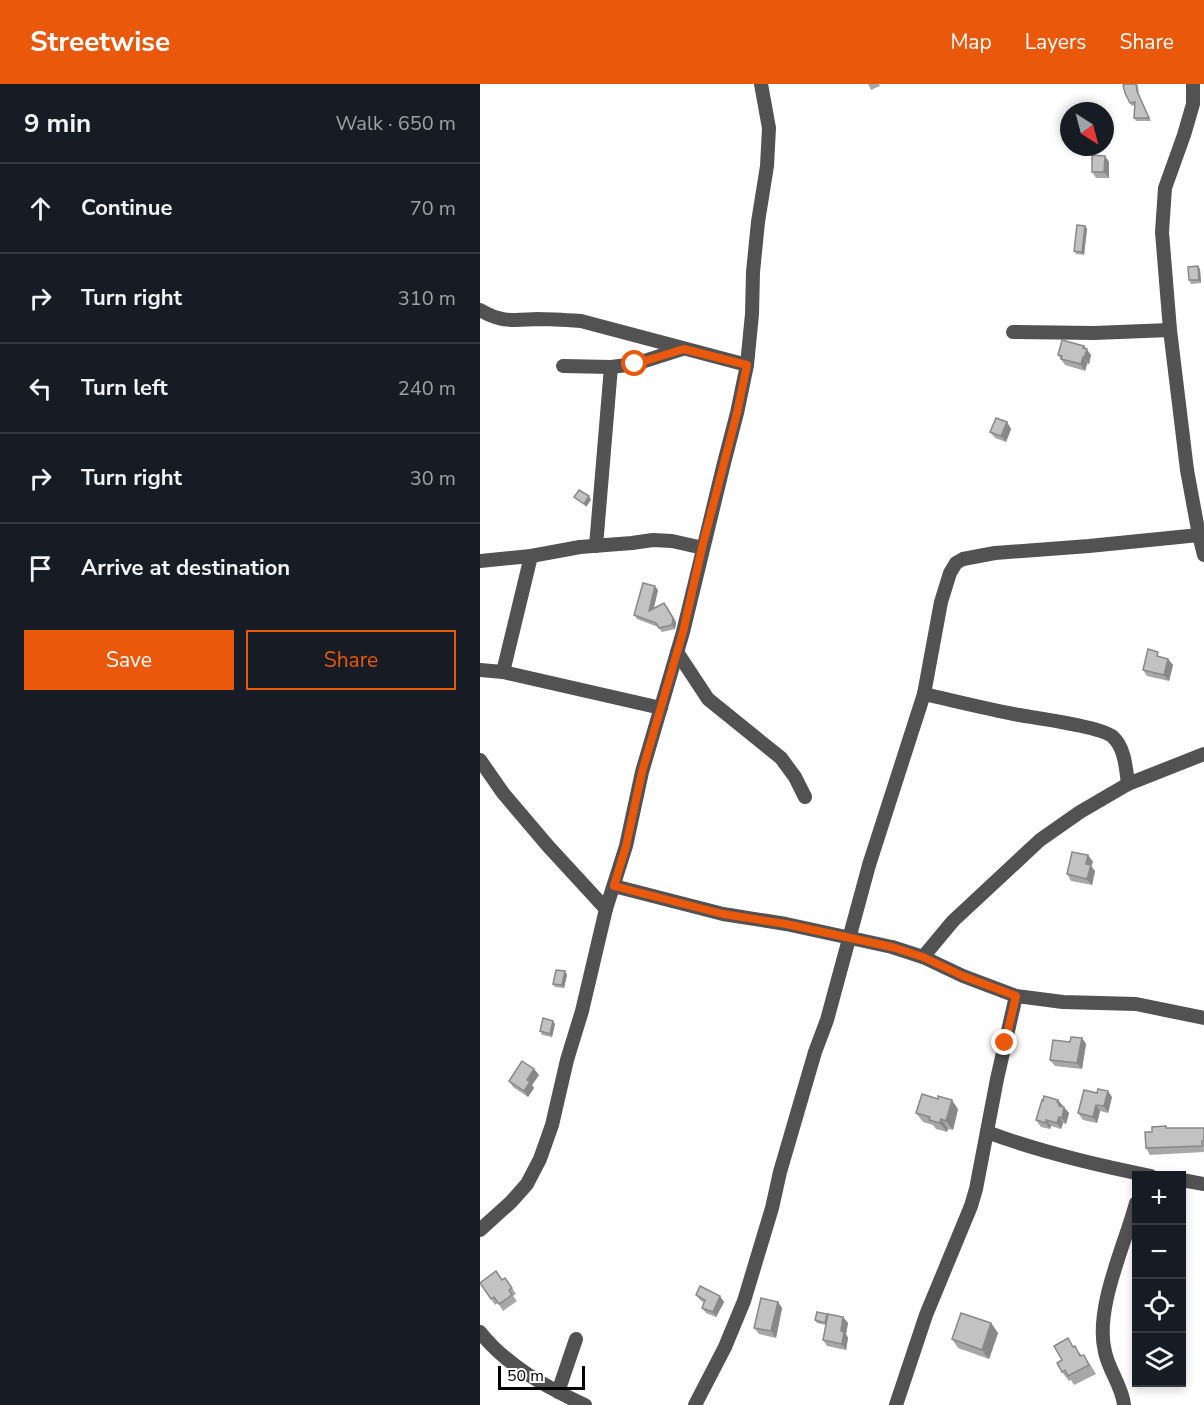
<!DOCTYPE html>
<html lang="en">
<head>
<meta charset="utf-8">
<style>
  body { margin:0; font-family:"Nunito Sans",sans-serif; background:#242831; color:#f1f3f6 }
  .controls { position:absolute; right:18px; bottom:18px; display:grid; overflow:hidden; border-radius:0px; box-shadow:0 3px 9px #0003 }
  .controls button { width:54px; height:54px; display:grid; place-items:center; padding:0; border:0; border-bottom:2px solid #363941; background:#171b24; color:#f1f3f6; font:30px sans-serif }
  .compass { position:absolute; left:580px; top:18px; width:54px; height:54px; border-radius:50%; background:#171b24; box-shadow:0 3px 9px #0003; rotate:144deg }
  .scale { position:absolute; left:18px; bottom:15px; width:87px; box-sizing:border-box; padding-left:6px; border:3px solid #000; border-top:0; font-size:16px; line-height:21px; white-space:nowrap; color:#000; -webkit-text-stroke:4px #fff; paint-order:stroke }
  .stop { position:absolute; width:18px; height:18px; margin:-14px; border:4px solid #ea580c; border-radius:50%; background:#fff }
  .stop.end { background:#ea580c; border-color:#fff; box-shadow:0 2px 6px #0008 }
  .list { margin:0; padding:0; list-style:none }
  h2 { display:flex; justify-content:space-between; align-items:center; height:78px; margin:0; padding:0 24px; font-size:26px }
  h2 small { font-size:20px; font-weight:400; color:#9ea1a6 }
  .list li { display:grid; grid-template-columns:39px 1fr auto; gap:18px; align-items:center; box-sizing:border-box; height:90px; padding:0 24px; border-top:2px solid #363941 }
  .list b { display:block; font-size:22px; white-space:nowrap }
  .list em { font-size:20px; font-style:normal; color:#9ea1a6 }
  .actions { display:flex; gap:12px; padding:18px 24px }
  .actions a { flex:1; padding:14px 0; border:2px solid #ea580c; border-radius:0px; text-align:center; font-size:21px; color:#ea580c }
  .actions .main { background:#ea580c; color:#fff }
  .icon { flex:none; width:33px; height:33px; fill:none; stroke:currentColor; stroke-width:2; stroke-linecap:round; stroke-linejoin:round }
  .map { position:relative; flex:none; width:724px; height:1321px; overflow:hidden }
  header { display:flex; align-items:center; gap:36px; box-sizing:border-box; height:84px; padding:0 30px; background:#ea580c; color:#fff }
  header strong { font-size:28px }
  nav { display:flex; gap:33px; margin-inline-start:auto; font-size:21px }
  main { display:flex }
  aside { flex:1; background:#171b24 }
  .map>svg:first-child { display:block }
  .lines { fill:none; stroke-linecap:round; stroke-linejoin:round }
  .minor { stroke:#525252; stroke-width:14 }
  .wall { fill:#a7a7a7 }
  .shaded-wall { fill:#888 }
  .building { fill:#c2c2c2; stroke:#888; stroke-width:1.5 }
  .route { stroke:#ea580c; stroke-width:8 }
</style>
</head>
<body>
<header>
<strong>Streetwise</strong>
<nav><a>Map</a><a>Layers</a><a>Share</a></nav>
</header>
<main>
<aside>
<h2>9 min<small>Walk · 650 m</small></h2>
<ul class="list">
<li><svg class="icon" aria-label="ahead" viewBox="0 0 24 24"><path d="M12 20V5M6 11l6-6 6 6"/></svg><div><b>Continue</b></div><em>70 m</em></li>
<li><svg class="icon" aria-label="right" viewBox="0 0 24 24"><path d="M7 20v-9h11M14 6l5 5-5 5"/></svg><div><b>Turn right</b></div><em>310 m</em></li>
<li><svg class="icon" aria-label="left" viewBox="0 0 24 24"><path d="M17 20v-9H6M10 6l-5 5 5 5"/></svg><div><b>Turn left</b></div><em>240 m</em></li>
<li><svg class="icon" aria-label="right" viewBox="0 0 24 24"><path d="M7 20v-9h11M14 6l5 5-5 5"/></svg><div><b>Turn right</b></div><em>30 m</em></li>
<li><svg class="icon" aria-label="arrive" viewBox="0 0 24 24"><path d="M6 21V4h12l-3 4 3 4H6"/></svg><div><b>Arrive at destination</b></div></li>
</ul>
<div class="actions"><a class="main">Save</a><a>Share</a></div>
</aside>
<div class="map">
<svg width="724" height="1321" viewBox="0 0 724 1321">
  <rect width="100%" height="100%" fill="#fff"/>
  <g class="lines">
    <g class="minor">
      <polyline points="713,0 713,20 704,51 685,104 682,148 690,246 707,386 719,451 724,471"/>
      <path d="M0 226C22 239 33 236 57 235 71 235 86 236 101 237L267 281"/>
      <polyline points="533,248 614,249 690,246"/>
      <polyline points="83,282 131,283 155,280 202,265"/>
      <polyline points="116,462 131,283"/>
      <polyline points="0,477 51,472 100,463 152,459 173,456 192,457 223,464"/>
      <polyline points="197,568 228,615 301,674 315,693 325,713"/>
      <polyline points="0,586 23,588 181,624"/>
      <polyline points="23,588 51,472"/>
      <path d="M444 610C475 617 507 625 539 631 556 634 623 643 633 653 645 664 646 685 648 700"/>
      <polyline points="0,676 23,709 68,762 126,825"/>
      <polyline points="134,802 243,830 306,840 412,863 443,873 483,892 536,912 583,918 656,920 724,934"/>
      <polyline points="443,873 473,837 560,756 600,728 648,700 724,670"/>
      <path d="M507 1048C560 1068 616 1081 671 1092"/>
      <polyline points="702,1096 724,1100"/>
      <polyline points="0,1146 31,1118 47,1100 60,1075 72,1041 87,976 102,927 126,825 146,762 162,688 203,548 244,379 257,329 267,281 272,230 273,188 278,138 287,82 289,44 281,0"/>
      <path d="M0 1248C27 1282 66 1303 105 1321"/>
      <polyline points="78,1308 96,1255"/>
      <polyline points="215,1321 245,1263 264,1217 292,1124 300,1088 335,968 347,936 389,781 444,610 461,518 470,489 476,479 483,475 515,469 609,462 719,451"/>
      <polyline points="416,1321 446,1231 491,1122 496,1105 517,995 536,912"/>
      <path d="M644 1321C642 1302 629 1287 625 1268 614 1225 645 1161 656 1119"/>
    </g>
  </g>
  <g class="wall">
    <polygon points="388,0 399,0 400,2 391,6"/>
    <polygon points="646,0 657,0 658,1 659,11 671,37 656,37 654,34 655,21 652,22 650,19"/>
    <polygon points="625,72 629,78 629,94 616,94 612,88"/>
    <polygon points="605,142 607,145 604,171 596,170 594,167"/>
    <polygon points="720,185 721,199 711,200 709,196"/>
    <polygon points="604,262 611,271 609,280 607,280 605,287 585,281 578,271"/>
    <polygon points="527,338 531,345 526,358 515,354 510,348"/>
    <polygon points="178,506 174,524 187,523 196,538 195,545 182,548 178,543 157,535 154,531"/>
    <polygon points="682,573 688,575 693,581 689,597 667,592 663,586"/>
    <polygon points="608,771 613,778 611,782 615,787 612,801 591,797 587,790"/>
    <polygon points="87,891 84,904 75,903 73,900"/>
    <polygon points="75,940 72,953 62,951 60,947"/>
    <polygon points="602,954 606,960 602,985 575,982 570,976 590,958"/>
    <polygon points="54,985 59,991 52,1001 54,1004 48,1013 33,1003 29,997"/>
    <polygon points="632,1013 628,1029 620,1027 617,1039 603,1036 598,1029"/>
    <polygon points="582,1022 589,1029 586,1040 583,1039 581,1045 571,1042 570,1045 561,1043 556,1036"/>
    <polygon points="478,1025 473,1046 468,1045 467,1048 456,1045 453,1041 443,1038 436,1029"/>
    <polygon points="687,1044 724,1044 724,1068 670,1071 666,1064 672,1048"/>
    <polygon points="25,1194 36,1210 33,1212 37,1217 23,1227 18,1219 15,1221 11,1215 22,1196"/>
    <polygon points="216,1211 244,1218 236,1233 226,1229 222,1224 224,1219 220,1216"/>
    <polygon points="298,1218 302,1224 296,1254 279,1250 274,1244"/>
    <polygon points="348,1232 363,1233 368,1239 366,1250 368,1254 366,1266 347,1262 343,1256 346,1241 337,1239 335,1236"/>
    <polygon points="511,1239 518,1249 509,1275 478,1264 472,1255"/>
    <polygon points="594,1262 602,1272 610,1280 616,1290 594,1301 591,1296 589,1297 582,1288 582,1276"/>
  </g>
  <g class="shaded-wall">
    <polygon points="625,72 629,78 629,94 624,88"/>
    <polygon points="605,142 607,145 604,171 602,168"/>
    <polygon points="718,182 720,185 721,199 719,196"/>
    <polygon points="604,262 611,271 609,280 604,274"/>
    <polygon points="603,273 607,280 605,287 601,280"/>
    <polygon points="527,338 531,345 526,358 521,352"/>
    <polygon points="109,412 111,416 106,423 104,420"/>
    <polygon points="175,502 178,506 172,531 169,527"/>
    <polygon points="187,523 196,538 195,545 192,541"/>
    <polygon points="688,575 693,581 689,597 684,591"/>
    <polygon points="608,771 613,778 611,782 615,787 612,801 607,795 606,780"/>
    <polygon points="85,887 87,891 84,904 82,901"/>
    <polygon points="73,937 75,940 72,953 70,950"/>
    <polygon points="602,954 606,960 602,985 597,979"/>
    <polygon points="54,985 59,991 52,1001 54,1004 48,1013 44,1007 47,996"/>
    <polygon points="628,1007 632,1013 628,1029 624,1022"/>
    <polygon points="472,1016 478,1025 473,1046 466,1037"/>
    <polygon points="578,1016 589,1029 586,1040 582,1034 577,1018"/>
    <polygon points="616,1021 620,1027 617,1039 613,1033"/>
    <polygon points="579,1033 583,1039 581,1045 577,1039"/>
    <polygon points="461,1035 468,1045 467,1048 460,1039"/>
    <polygon points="566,1036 571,1042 570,1045 566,1039"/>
    <polygon points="240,1212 244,1218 236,1233 233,1228"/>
    <polygon points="298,1218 302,1224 296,1254 291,1247"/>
    <polygon points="363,1233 368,1239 366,1250 368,1254 366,1266 362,1260 361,1247"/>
    <polygon points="511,1239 518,1249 509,1275 502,1266"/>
  </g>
  <g class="building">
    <polygon points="646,0 656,0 657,7 669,34 654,34 655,18 650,19 645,9 643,1"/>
    <polygon points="612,71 625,72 624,88 612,88"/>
    <polygon points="597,141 605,142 602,168 594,167"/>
    <polygon points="718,182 719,196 709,196 708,183"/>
    <polygon points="582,256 604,262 603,264 607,265 604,274 603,273 601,280 581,275 582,272 578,271"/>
    <polygon points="516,334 527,338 521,352 510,348"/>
    <polygon points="99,406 109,412 104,420 94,413"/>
    <polygon points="163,499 175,502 169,527 184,519 193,534 192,541 179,544 176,539 154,531"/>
    <polygon points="668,565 678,568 677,572 688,575 684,591 663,586"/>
    <polygon points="592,768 608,771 606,780 611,781 607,795 587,790"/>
    <polygon points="76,886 85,887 82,901 73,900"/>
    <polygon points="63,934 73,937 70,950 60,947"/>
    <polygon points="591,953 602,954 597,979 570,976 573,956 590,958"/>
    <polygon points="42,977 54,985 47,996 50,998 44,1007 29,997"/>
    <polygon points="618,1005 628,1007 624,1022 616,1021 613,1033 598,1029 604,1006 617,1009"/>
    <polygon points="442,1010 458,1015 458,1012 472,1016 466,1037 461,1035 460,1039 449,1036 450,1033 436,1029"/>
    <polygon points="564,1012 578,1016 577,1018 579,1019 579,1022 584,1023 582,1034 579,1033 577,1039 566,1036 566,1039 556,1036 562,1016 563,1017"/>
    <polygon points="686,1042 686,1044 724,1044 724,1057 722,1057 722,1062 666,1064 665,1048 672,1048 672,1043"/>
    <polygon points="16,1187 22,1196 25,1194 32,1204 29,1206 32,1211 19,1220 14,1213 11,1215 0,1199"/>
    <polygon points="220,1202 240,1212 233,1228 222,1224 225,1216 216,1211"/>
    <polygon points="281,1214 298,1218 291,1247 274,1244"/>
    <polygon points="337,1228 347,1230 345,1239 335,1236"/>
    <polygon points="481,1229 511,1239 502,1266 472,1255"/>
    <polygon points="348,1230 363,1233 361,1247 364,1248 362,1260 343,1256"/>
    <polygon points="588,1254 593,1263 595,1262 600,1272 604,1271 609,1281 588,1292 585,1286 582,1288 577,1279 582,1276 574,1262"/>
  </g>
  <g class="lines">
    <polyline class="route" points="155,280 204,265 267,281 257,329 222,464 203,548 162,688 146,762 134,802 243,830 306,840 412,863 443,873 483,892 536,912 525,959"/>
  </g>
</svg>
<div class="controls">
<button>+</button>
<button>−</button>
<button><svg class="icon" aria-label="locate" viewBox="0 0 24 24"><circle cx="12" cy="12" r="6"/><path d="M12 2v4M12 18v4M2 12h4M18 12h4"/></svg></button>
<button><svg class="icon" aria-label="layers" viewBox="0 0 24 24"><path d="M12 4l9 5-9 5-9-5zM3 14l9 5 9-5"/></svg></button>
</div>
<svg class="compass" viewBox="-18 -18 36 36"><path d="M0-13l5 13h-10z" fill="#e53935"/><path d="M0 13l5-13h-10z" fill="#9ea1a6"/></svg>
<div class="scale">50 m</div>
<div class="stop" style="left:155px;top:280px"></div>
<div class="stop end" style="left:525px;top:959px"></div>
</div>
</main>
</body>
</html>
